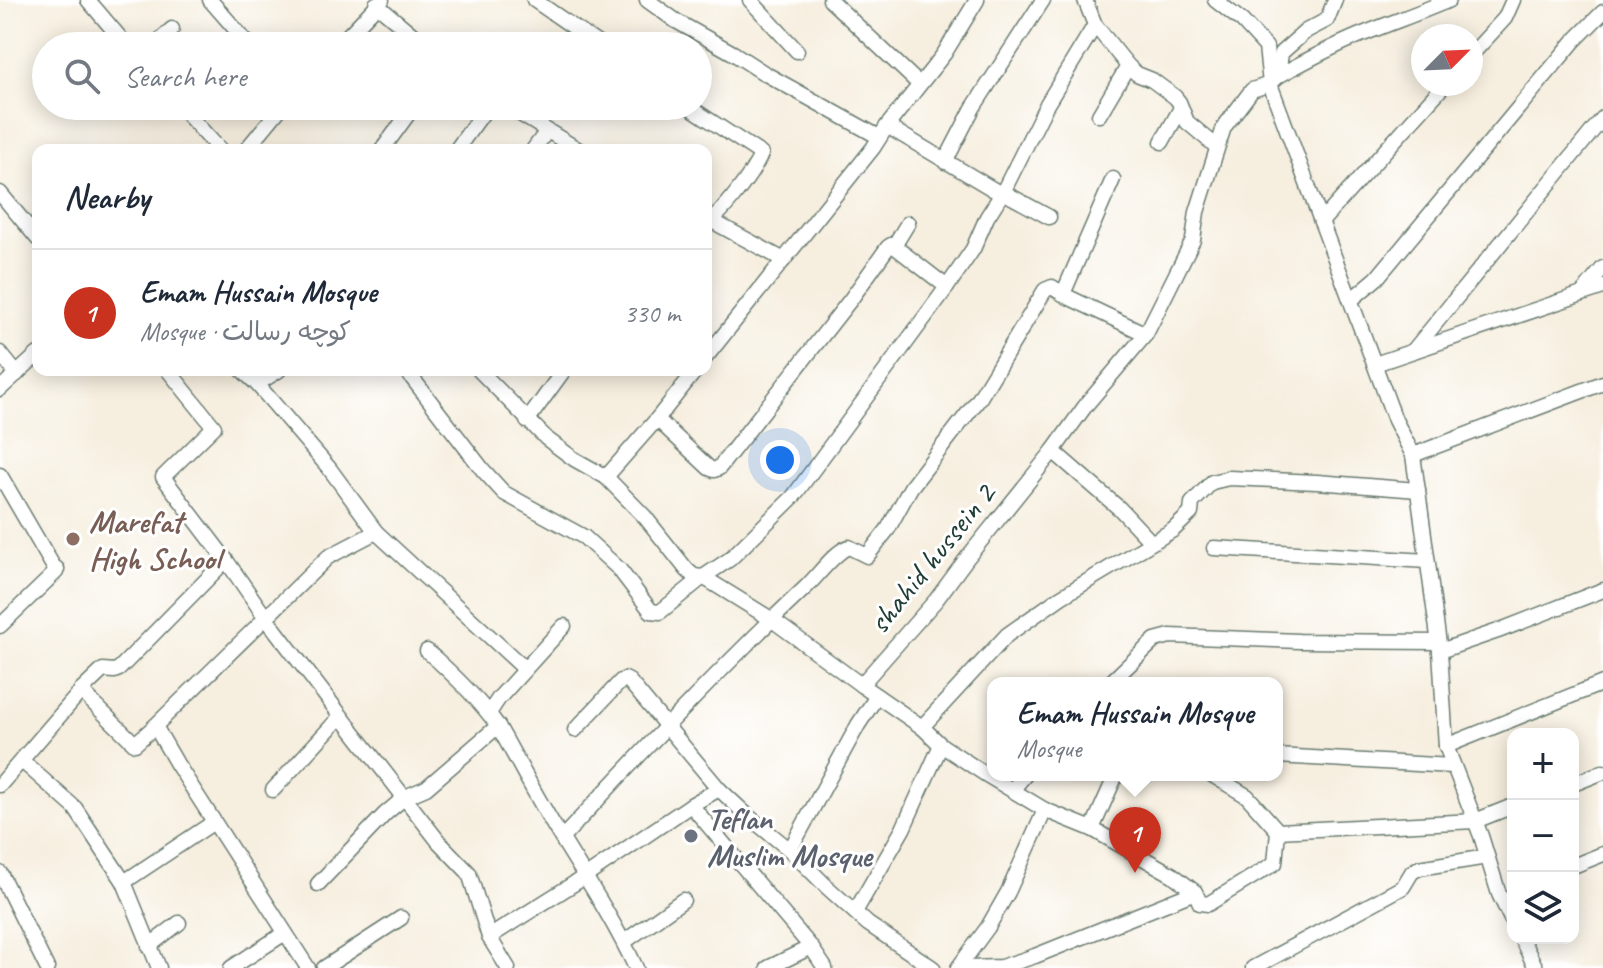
<!DOCTYPE html>
<html lang="en">
<head>
<meta charset="utf-8">
<style>
  body { margin:0; font-family:Caveat,"Playpen Sans Arabic",sans-serif; background:#f6f6f7; color:#1f2937 }
  .controls { position:absolute; right:24px; bottom:24px; display:grid; overflow:hidden; border-radius:16px; box-shadow:0 4px 20px #0003 }
  .controls button { width:72px; height:72px; display:grid; place-items:center; padding:0; border:0; border-bottom:2px solid #e0e1e3; background:#fff; color:#1f2937; font:40px sans-serif }
  .compass { position:absolute; left:1411px; top:24px; width:72px; height:72px; border-radius:50%; background:#fff; box-shadow:0 4px 20px #0003; rotate:66deg }
  .you { position:absolute; left:780px; top:460px; width:28px; height:28px; margin:-20px; border:6px solid #fff; border-radius:50%; background:#1a73e8; box-shadow:0 0 0 12px #1a73e833 }
  .badge { display:grid; place-items:center; width:52px; height:52px; border-radius:50%; background:#c8321e; color:#fff; font-size:26px; font-weight:700 }
  .pin { position:absolute; translate:-50% -66px; filter:drop-shadow(0 2px 4px #0008) }
  .pin::after { content:''; position:absolute; top:42px; width:28px; height:24px; background:inherit; clip-path:polygon(0 0,100% 0,50% 100%) }
  .popup { position:absolute; left:987px; top:677px; width:296px; height:104px; box-sizing:border-box; display:grid; place-content:center; border-radius:16px; background:#fff; filter:drop-shadow(0 2px 6px #0005); font-size:26px; white-space:nowrap; color:#747a83 }
  .popup b { font-size:30px; color:#1f2937 }
  .popup::after { content:''; position:absolute; left:50%; top:100%; margin-left:-16px; border:16px solid transparent; border-top-color:#fff }
  .list { margin:0; padding:0; list-style:none }
  h2 { display:flex; justify-content:space-between; align-items:center; height:104px; margin:0; padding:0 32px; font-size:34px }
  h2 small { font-size:26px; font-weight:400; color:#747a83 }
  .list li { display:grid; grid-template-columns:52px 1fr auto; gap:24px; align-items:center; box-sizing:border-box; height:128px; padding:0 32px; border-top:2px solid #e0e1e3 }
  .list b { display:block; font-size:30px; white-space:nowrap }
  .list p { margin:0; font-size:26px; white-space:nowrap; color:#747a83 }
  .list em { font-size:26px; font-style:normal; color:#747a83 }
  .icon { flex:none; width:44px; height:44px; fill:none; stroke:currentColor; stroke-width:2; stroke-linecap:round; stroke-linejoin:round }
  .map { position:relative; flex:none; width:1603px; height:968px; overflow:hidden }
  .search { position:absolute; background:#fff; box-shadow:0 4px 20px #0003; left:32px; top:32px; width:680px; height:88px; display:flex; align-items:center; gap:20px; box-sizing:border-box; padding:0 28px; border-radius:44px; color:#747a83; font-size:30px }
  .panel { position:absolute; background:#fff; box-shadow:0 4px 20px #0003; left:32px; top:144px; width:680px; height:232px; border-radius:16px }
  .map>svg:first-child { display:block }
  .lines { fill:none; stroke-linecap:round; stroke-linejoin:round }
  .minor-casing { stroke:#6a7b70; stroke-width:17 }
  .minor { stroke:#fff; stroke-width:14 }
  .education-dot { fill:#8d6e63; stroke:#fff; stroke-width:3 }
  .worship-dot { fill:#6b7280; stroke:#fff; stroke-width:3 }
  .labels { text-anchor:middle; stroke-width:6; stroke-linejoin:round; paint-order:stroke }
  .education-label { font-size:32px; font-weight:bold; fill:#785e54; stroke:#fff; text-anchor:start }
  .street-label { font-size:32px; fill:#1f3d34; stroke:#fff }
  .worship-label { font-size:32px; font-weight:bold; fill:#5b616d; stroke:#fff; text-anchor:start }
</style>
</head>
<body>
<div class="map">
<svg width="1603" height="968" viewBox="0 0 1603 968">
  <rect width="100%" height="100%" fill="#fff"/>
  <filter id="ink" filterUnits="userSpaceOnUse"><feTurbulence type="fractalNoise" baseFrequency=".0125" numOctaves="2"/><feDisplacementMap in="SourceGraphic" scale="16" xChannelSelector="R" yChannelSelector="G"/><feConvolveMatrix kernelMatrix="1 2 1 2 8 2 1 2 1" color-interpolation-filters="sRGB"/></filter>
  <filter id="wash" filterUnits="userSpaceOnUse"><feTurbulence type="fractalNoise" baseFrequency=".006" numOctaves="4" result="noise"/><feDisplacementMap in="SourceGraphic" scale="32" xChannelSelector="R" yChannelSelector="G"/><feGaussianBlur stdDeviation="1.8" result="paint"/><feColorMatrix in="noise" values="0 0 0 0 0 0 0 0 0 0 0 0 0 0 0 0 0 1.4 0 .05"/><feComposite in="paint" operator="in"/></filter>
  <g filter="url(#wash)">
    <rect width="100%" height="100%" fill="#f6eede"/>
  </g>
  <g filter="url(#ink)">
    <g class="lines">
      <g class="minor-casing">
        <g id="minor">
          <polyline points="88,0 127,46"/>
          <polyline points="210,0 250,46"/>
          <polyline points="534,0 601,46"/>
          <polyline points="647,0 676,21 733,53 764,73 879,137"/>
          <polyline points="750,0 797,51"/>
          <polyline points="830,0 919,84"/>
          <polyline points="1085,0 1095,25 1128,66 1137,74 1152,80 1175,97 1179,102 1187,122 1217,147"/>
          <polyline points="1215,0 1242,21 1266,47 1270,84 1395,420 1413,455 1440,651 1446,746 1481,836 1499,894 1513,923"/>
          <polyline points="1335,0 1327,20 1306,31 1281,53 1278,76 1270,84 1252,90 1224,127 1197,212 1193,240 1146,334 1086,405 1053,451 967,558 936,600 861,685 922,727 941,745 985,774 1045,810 1092,829 1173,875 1195,892 1200,903 1208,904 1275,863 1278,831 1475,821 1513,806"/>
          <polyline points="376,4 426,46"/>
          <polyline points="154,46 172,29"/>
          <polyline points="338,46 382,0"/>
          <polyline points="1471,55 1505,18 1513,0"/>
          <path d="M1278 76C1307 60 1337 44 1368 32 1395 21 1422 12 1449 0"/>
          <polyline points="180,106 220,150"/>
          <polyline points="507,106 579,150"/>
          <path d="M688 106 761 154C755 170 720 218 706 223"/>
          <polyline points="1099,115 1128,66"/>
          <polyline points="887,126 1001,194"/>
          <polyline points="1162,142 1181,108"/>
          <polyline points="246,150 282,106"/>
          <polyline points="382,150 414,106"/>
          <polyline points="456,150 488,106"/>
          <polyline points="533,150 547,131"/>
          <polyline points="945,162 973,108 1043,0"/>
          <polyline points="1003,192 1049,217"/>
          <polyline points="0,193 38,239"/>
          <polyline points="712,221 784,260"/>
          <polyline points="1321,222 1445,84"/>
          <polyline points="894,246 908,223"/>
          <polyline points="1063,294 1113,179"/>
          <polyline points="1582,294 1603,268"/>
          <polyline points="1351,300 1377,278 1574,41 1603,12"/>
          <polyline points="1413,351 1603,118"/>
          <polyline points="0,353 17,374"/>
          <polyline points="706,357 873,148 887,126 944,54 977,0"/>
          <polyline points="1375,364 1603,287"/>
          <polyline points="168,370 214,427 163,477 226,560 266,618 341,716 439,842 469,873 489,937 508,968"/>
          <polyline points="242,370 257,384 329,468 376,532 525,669"/>
          <polyline points="406,370 483,470 504,493 584,537 619,569 651,611 660,612 703,577 730,559 793,497 947,287 973,249 987,217 1003,192 1047,104 1095,25"/>
          <polyline points="479,370 547,439 574,459 606,477 645,517 687,570 694,576 703,577 771,619 861,685"/>
          <polyline points="257,384 279,370"/>
          <polyline points="0,389 38,354"/>
          <polyline points="657,419 709,468 714,470 719,468 851,299 888,247 891,245 894,246 947,287"/>
          <polyline points="527,421 564,370"/>
          <polyline points="1053,451 1120,509 1151,542"/>
          <polyline points="1413,455 1603,383"/>
          <polyline points="0,475 53,566 57,569 56,572 0,626"/>
          <polyline points="606,477 657,419 696,370"/>
          <polyline points="1214,548 1427,561"/>
          <path d="M427 651C453 674 478 698 498 726 519 763 539 802 562 839 588 881 615 923 636 968"/>
          <polyline points="1440,651 1498,631 1603,590"/>
          <polyline points="1110,683 1155,640 1170,636 1299,641 1438,642"/>
          <polyline points="81,691 135,744 155,726 328,557 376,532"/>
          <polyline points="489,713 499,698 564,626"/>
          <polyline points="155,726 177,764 308,968"/>
          <polyline points="922,727 1007,635 1061,597 1173,530 1191,513 1192,503 1212,482 1229,478 1317,482 1418,490"/>
          <polyline points="575,730 621,681 625,679 629,681 719,789 748,816 790,850 828,888 868,924 933,968"/>
          <polyline points="1446,746 1603,683"/>
          <polyline points="1277,756 1452,766"/>
          <polyline points="22,761 75,808 124,882 159,968"/>
          <polyline points="1212,775 1247,796 1278,831"/>
          <polyline points="1573,784 1603,772"/>
          <polyline points="0,785 81,691 103,670 114,671 119,669 226,560"/>
          <polyline points="1013,789 1025,775"/>
          <polyline points="273,790 341,716"/>
          <polyline points="691,805 811,947 825,968"/>
          <polyline points="1092,829 1116,775"/>
          <path d="M562 838C641 753 720 668 805 588 817 577 835 551 849 547L867 556 888 529 911 487 979 399 1045 290 1052 287 1068 297 1146 334"/>
          <polyline points="790,850 858,725 877,696"/>
          <polyline points="1573,866 1603,854"/>
          <polyline points="0,873 47,968"/>
          <polyline points="124,882 214,822"/>
          <polyline points="318,884 385,814 405,797 426,788 498,726"/>
          <polyline points="855,912 903,829 941,745"/>
          <polyline points="489,937 586,876 691,805 719,789"/>
          <polyline points="1521,938 1536,968"/>
          <polyline points="624,942 683,900"/>
          <polyline points="149,946 179,923"/>
          <polyline points="231,968 285,933"/>
          <polyline points="324,968 401,918"/>
          <polyline points="768,968 811,947"/>
          <polyline points="958,968 988,927 1008,892 1045,810"/>
          <polyline points="968,968 1001,967 1035,956 1195,892"/>
          <polyline points="1253,968 1403,887 1412,872 1419,868 1487,857"/>
        </g>
      </g>
      <use href="#minor" class="minor"/>
    </g>
  </g>
  <circle class="education-dot" cx="73" cy="539" r="8"/>
  <circle class="worship-dot" cx="691" cy="836" r="8"/>
  <g class="labels">
    <g class="education-label">
      <text x="89" y="532">Marefat<tspan x="89" dy="37">High School</tspan></text>
    </g>
    <g class="street-label">
      <text transform="translate(931 558) rotate(-51)" y="11">shahid hussein 2</text>
    </g>
    <g class="worship-label">
      <text x="707" y="829">Teflan<tspan x="707" dy="37">Muslim Mosque</tspan></text>
    </g>
  </g>
</svg>
<div class="controls">
<button>+</button>
<button>−</button>
<button><svg class="icon" aria-label="layers" viewBox="0 0 24 24"><path d="M12 4l9 5-9 5-9-5zM3 14l9 5 9-5"/></svg></button>
</div>
<svg class="compass" viewBox="-18 -18 36 36"><path d="M0-13l5 13h-10z" fill="#e53935"/><path d="M0 13l5-13h-10z" fill="#747a83"/></svg>
<div class="you"></div>
<div class="pin badge" style="left:1135px;top:873px">1</div>
<div class="popup"><b>Emam Hussain Mosque</b>Mosque</div>
<div class="search"><svg class="icon" aria-label="search" viewBox="0 0 24 24"><circle cx="10" cy="10" r="6"/><path d="M15 15l6 6"/></svg>Search here</div>
<section class="panel">
<h2>Nearby<small></small></h2>
<ul class="list">
<li><span class="badge">1</span><div><b>Emam Hussain Mosque</b><p>Mosque · کوچه رسالت</p></div><em>330 m</em></li>
</ul>
</section>
</div>
</body>
</html>
